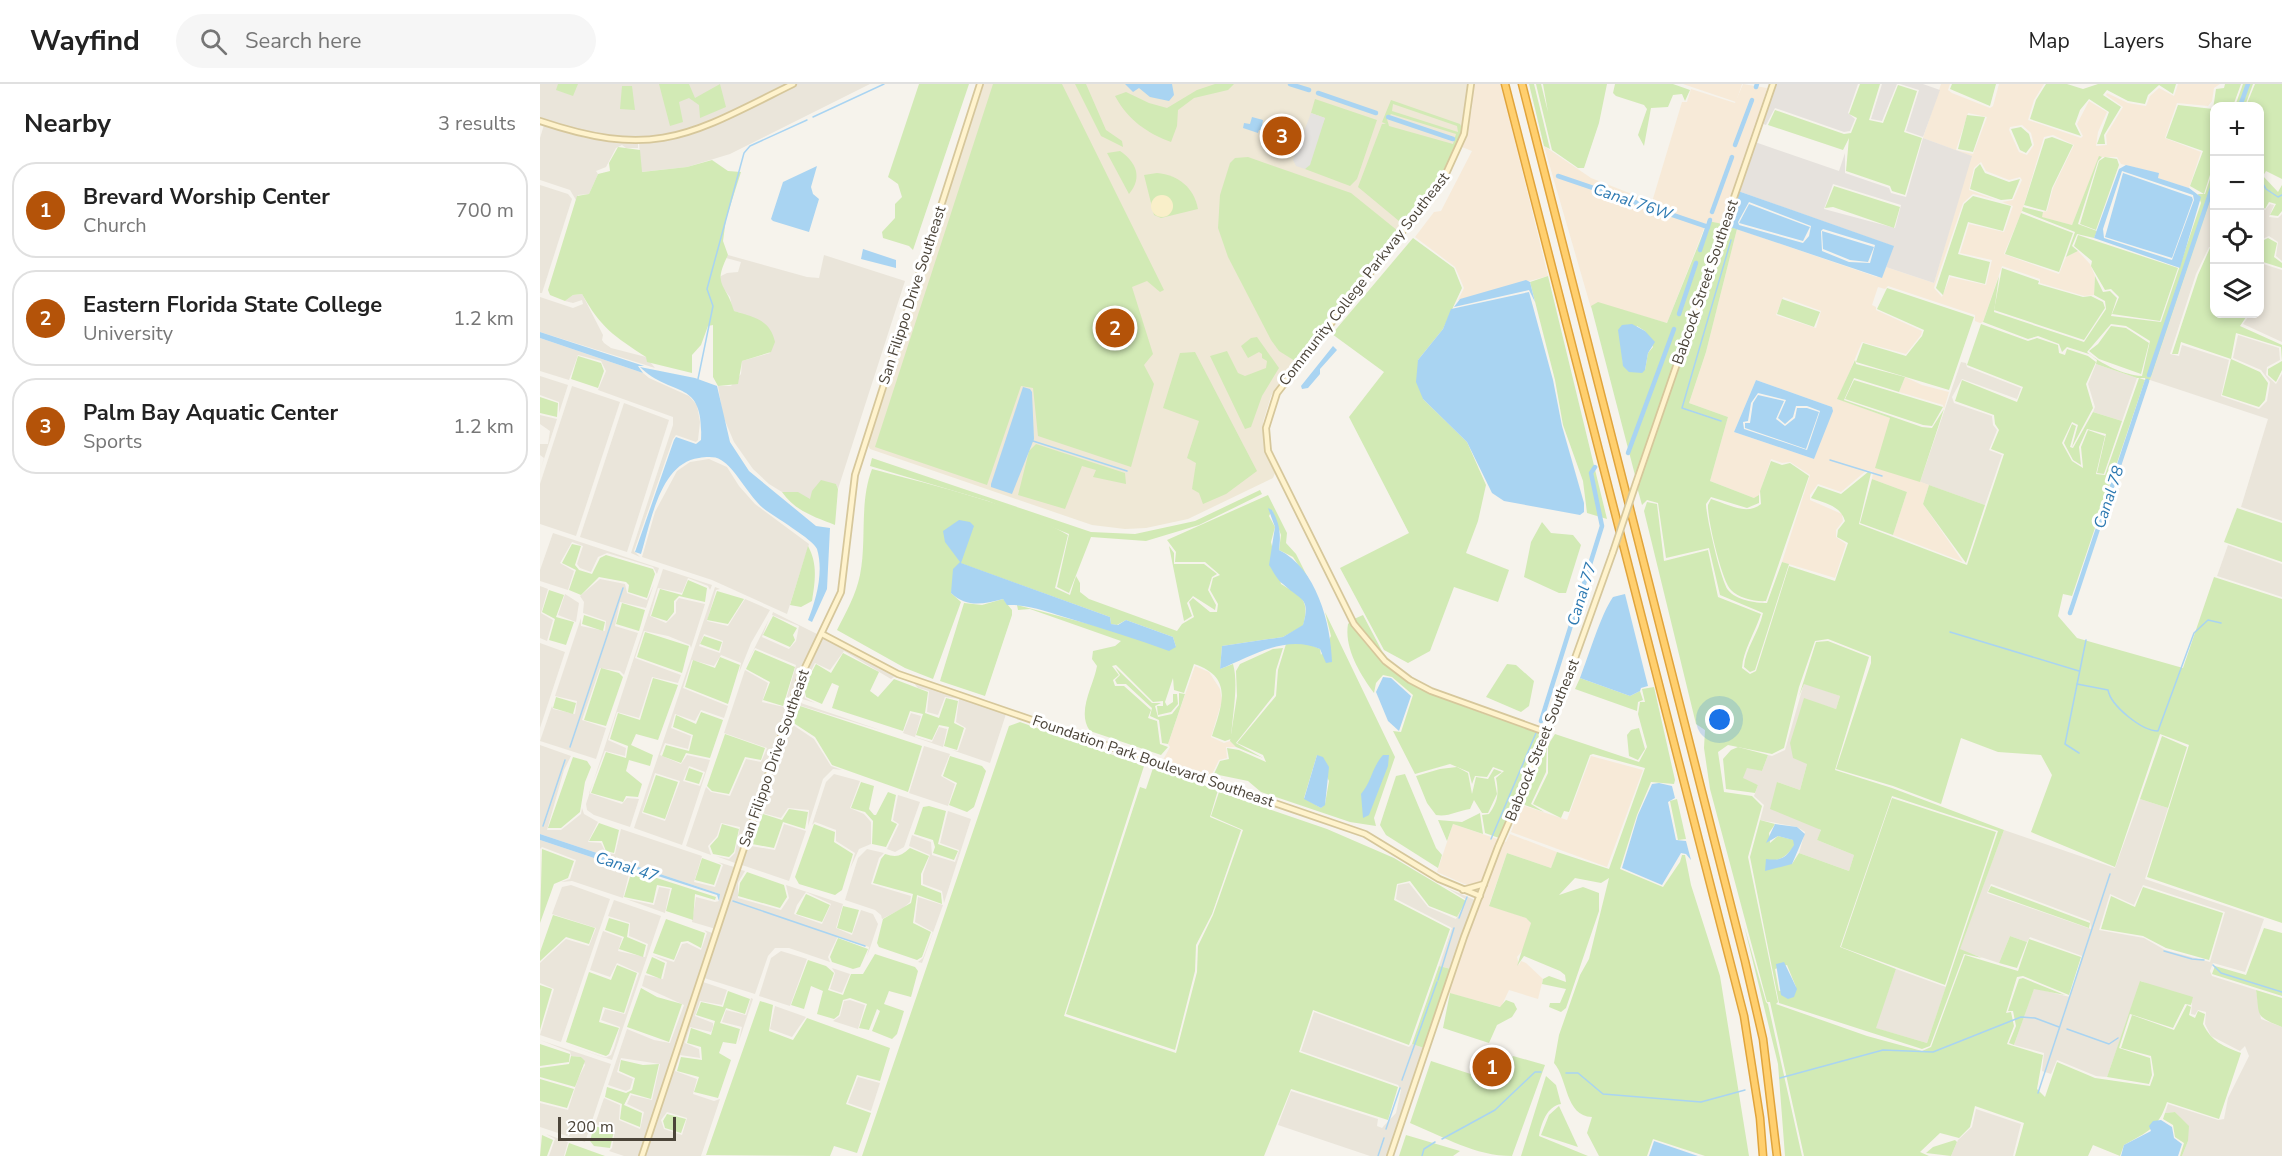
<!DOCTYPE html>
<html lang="en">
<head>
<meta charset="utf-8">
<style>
  body { margin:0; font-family:"Nunito Sans",sans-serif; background:#f6f6f6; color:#222 }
  .controls { position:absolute; right:18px; top:18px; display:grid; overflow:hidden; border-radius:12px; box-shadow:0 3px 9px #0003 }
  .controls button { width:54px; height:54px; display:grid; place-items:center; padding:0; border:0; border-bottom:2px solid #e0e0e0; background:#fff; color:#222; font:30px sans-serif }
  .scale { position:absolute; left:18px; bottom:15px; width:118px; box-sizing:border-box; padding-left:6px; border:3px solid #4b4439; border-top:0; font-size:16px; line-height:21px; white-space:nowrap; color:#4b4439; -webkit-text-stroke:4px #fff; paint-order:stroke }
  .you { position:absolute; left:1180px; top:636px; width:21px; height:21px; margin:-15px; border:4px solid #fff; border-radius:50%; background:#1a73e8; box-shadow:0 0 0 9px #1a73e833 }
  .badge { display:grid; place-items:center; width:39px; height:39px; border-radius:50%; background:#b45309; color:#fff; font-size:20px; font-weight:700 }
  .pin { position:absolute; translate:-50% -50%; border:3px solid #fff; box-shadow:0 2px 6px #0006 }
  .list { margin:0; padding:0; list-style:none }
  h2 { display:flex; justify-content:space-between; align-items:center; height:78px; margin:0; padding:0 24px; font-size:26px }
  h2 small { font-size:20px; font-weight:400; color:#767676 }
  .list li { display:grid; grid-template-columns:39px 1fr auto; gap:18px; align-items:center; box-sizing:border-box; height:96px; margin:0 12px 12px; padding:0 12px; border:2px solid #e0e0e0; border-radius:24px }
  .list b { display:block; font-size:22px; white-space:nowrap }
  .list p { margin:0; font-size:20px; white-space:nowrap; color:#767676 }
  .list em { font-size:20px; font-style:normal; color:#767676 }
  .icon { flex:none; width:33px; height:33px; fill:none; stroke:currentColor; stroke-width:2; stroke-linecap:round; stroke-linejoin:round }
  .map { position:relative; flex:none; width:1742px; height:1072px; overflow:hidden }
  header { display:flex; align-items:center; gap:36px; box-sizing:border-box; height:84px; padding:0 30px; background:#fff; border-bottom:2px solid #e0e0e0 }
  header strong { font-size:28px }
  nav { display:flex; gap:33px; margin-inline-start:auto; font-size:21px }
  .search { width:420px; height:54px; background:#f6f6f6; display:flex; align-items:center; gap:15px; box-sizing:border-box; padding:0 21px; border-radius:33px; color:#767676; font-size:22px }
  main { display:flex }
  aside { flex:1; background:#fff }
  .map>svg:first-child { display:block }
  .residential { fill:#eae5da; fill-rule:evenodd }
  .commercial { fill:#f7ead8; fill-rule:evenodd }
  .industrial { fill:#e6e2dd; fill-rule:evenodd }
  .education { fill:#efe8d6 }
  .green { fill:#d2eab5; fill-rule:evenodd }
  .sand { fill:#f9efc9 }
  .parking { fill:#e5e3e0 }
  .water { fill:#a9d4f2; fill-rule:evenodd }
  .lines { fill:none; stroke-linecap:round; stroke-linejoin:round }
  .stream { stroke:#a9d4f2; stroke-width:1.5 }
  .canal { stroke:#a9d4f2; stroke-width:4.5 }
  .secondary-casing { stroke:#d6c79b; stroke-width:8 }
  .highway-casing { stroke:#e0a43c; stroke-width:9 }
  .secondary { stroke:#fff3cd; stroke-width:4.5 }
  .highway { stroke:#ffcf6e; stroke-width:6 }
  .secondary-bridge-casing { stroke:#d6c79b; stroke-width:8; stroke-linecap:butt }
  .secondary-bridge { stroke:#fff3cd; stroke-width:4.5 }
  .labels { text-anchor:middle; stroke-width:6; stroke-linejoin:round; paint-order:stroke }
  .street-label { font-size:15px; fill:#4b4439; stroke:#fff }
  .water-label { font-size:16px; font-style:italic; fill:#2e7ab2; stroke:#fff }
</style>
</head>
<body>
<header>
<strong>Wayfind</strong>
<div class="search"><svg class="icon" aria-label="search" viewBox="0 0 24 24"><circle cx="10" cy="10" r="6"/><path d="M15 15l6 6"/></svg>Search here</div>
<nav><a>Map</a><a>Layers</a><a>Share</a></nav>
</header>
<main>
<aside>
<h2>Nearby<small>3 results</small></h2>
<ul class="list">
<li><span class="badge">1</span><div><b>Brevard Worship Center</b><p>Church</p></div><em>700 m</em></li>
<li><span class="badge">2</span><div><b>Eastern Florida State College</b><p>University</p></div><em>1.2 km</em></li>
<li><span class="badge">3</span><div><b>Palm Bay Aquatic Center</b><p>Sports</p></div><em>1.2 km</em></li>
</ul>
</aside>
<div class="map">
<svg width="1742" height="1072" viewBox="0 0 1742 1072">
  <rect width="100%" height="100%" fill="#f6f3ec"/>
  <g class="residential">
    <polygon points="0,0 330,0 190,70 147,83 101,88 99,57 71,56 0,37"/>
    <polygon points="4,41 45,54 98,60 98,64 86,64 82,61 76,64 66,83 56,87 58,90 49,110 38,111 36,116 30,106 0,96 0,54"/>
    <polygon points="0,101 28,110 32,115 2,209 0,209"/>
    <polygon points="1674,105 1671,120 1674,120 1674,163 1669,163 1656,190 1630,270 1639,272 1642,261 1689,276 1681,312 1719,325 1727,317 1730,298 1721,286 1693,274 1698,251 1739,264 1740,276 1727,283 1726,291 1736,300 1742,290 1742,437 1701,423 1728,335 1610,296"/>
    <polygon points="1730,120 1734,121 1729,133 1738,134 1742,130 1742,177 1736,172 1738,158 1729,152 1720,156 1720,122 1725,126"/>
    <polygon points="188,171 267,193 279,194 284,171 365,197 298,405 296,400 270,416 257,408 242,408 229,400 213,385 194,358 183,332 178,302 191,302 201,290 202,277 230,269 201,229 193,227 190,213 179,199 181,192 187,189 198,188 201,178 186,174"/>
    <polygon points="1720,179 1742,186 1742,258 1703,240 1710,230 1720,230"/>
    <polygon points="42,210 63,251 62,256 64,259 71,264 106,273 115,284 0,248 0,213 33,224 43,220 42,216 33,219 25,217 33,211"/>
    <polygon points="0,254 103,289 109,294 149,312 157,321 160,338 158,356 156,358 136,351 133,355 94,467 100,473 91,469 133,341 133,333 58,306 66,287 61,277 38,271 29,296 0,287"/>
    <polygon points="1421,278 1426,279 1427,283 1481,304 1477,315 1422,295 1412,313 1414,319 1452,332 1453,341 1457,346 1449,366 1462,371 1445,421 1380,398"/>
    <polygon points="1556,280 1597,294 1582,337 1553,328 1555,323 1548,300"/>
    <polygon points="0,292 28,301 19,329 19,318 0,311"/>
    <polygon points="32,302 80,318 36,452 0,440 0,400"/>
    <polygon points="84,319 129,336 87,468 40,453"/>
    <polygon points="0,331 17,335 0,387 4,374 0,371 0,360 8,360 10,347 0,340"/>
    <polygon points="169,375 187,383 199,402 215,420 269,460 247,530 172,496 102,473 115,428 137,387 150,378"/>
    <polygon points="13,449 119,484 117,490 113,483 67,469 58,473 51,488 40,484 37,480 43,462 32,458 20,479 34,487 28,506 0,497 0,486"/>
    <polygon points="1688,461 1742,480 1742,513 1677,492"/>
    <polygon points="123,485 172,501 170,506 168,502 148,494 142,509 118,504 110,532 126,539 136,529 136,518 139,514 165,520 151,564 150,561 128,552 104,547 95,574 141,591 138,599 112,593 99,634 77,628 68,656 86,664 85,672 65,667 49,709 82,720 87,714 99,715 90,743 54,731 47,726 46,720"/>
    <polygon points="60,495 85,500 87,509 107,516 114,500 106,524 80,518 75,542 98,549 84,591 80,587 60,584 42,636 66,644 56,675 0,657 12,622 13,625 35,630 37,617 15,612 41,534 41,542 65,547 66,537 43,529 44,518 40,512"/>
    <polygon points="0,502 8,505 1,529 13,536 7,557 0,554"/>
    <path d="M175 503 180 505 176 506 167 537 188 542 205 515 230 526 211 559 199 589 201 579 181 571 174 582 152 576 143 604 188 622 184 634 161 626 155 637 135 630 131 644 151 652 148 665 125 659 120 671 141 680 147 671 170 676 142 761 94 744ZM164 550 183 557 180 569 159 562ZM149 682 165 688 160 702 143 697ZM115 689 140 697 125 737 102 729Z"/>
    <polygon points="25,510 39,519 36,538 18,531"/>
    <polygon points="233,528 279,551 259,592 195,779 176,772 189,775 195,769 200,743 181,739 177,752 168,762 171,771 146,762 166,703 171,708 190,712 206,675 221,678 227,664 184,649 205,586 228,599 222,618 244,623 256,581 215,564 206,581 229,535 222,553 249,565 256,557 259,542 232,531"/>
    <polygon points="283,553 357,593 466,630 450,679 412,666 418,667 426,644 416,638 419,615 405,613 398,631 387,628 389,607 378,604 373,598 354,593 351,595 304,567 290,586 275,579 263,603 265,614 275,619 256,613"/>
    <polygon points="0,559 25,568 0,644"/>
    <polygon points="1264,599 1300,612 1296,625 1264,615 1267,680 1260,706 1237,698 1281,747 1277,756 1314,771 1309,787 1259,769 1265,748 1257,743 1220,736 1224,721 1214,712 1218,701 1202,695 1207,683 1222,687 1228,671 1232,672 1245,666"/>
    <polygon points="255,617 343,647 258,621 250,639 274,655 291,682 302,686 293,685 283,695 268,742 269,726 248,724 241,734 222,729 211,754 211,762 235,766 244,740 266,747 249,797 199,780"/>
    <polygon points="371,629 381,632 375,653 392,658 399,643 407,645 403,663 363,649"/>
    <polygon points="0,661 31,672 24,686 7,746 21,746 41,730 42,724 44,730 58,738 48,758 61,759 66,769 75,770 81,745 162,772 154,798 175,803 183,781 178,778 194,783 176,845 152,838 156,813 175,818 179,817 180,810 0,750"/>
    <polygon points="384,662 410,670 401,692 415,700 408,722 369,709"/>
    <polygon points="294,690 320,697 310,724 324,730 331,738 331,760 319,765 310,785 315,769 296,757 296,746 275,738 272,741 286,698"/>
    <polygon points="358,711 380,718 364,763 355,768 347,765 359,740 353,736"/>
    <path d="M1600 715 1628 724 1605 795 1724 835 1705 888 1673 879 1670 887 1672 892 1716 906 1721 935 1742 943V1072H1642L1648 1057 1645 1039 1635 1028 1625 1029 1628 1020 1678 1036 1684 1035 1688 1014 1709 972 1705 962 1700 967 1671 952 1665 940 1666 928 1658 926 1655 931 1651 930 1652 919 1601 897 1567 993 1556 992 1517 976 1511 990 1502 987 1504 969 1474 961 1494 904 1530 913 1542 872 1490 853 1487 858 1470 852 1459 879 1419 866 1464 746 1575 784ZM1451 800 1550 837 1551 845 1447 809ZM1603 801 1685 828 1670 878 1625 866 1604 854 1559 846 1570 810 1594 821Z"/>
    <polygon points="408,727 431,735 404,819 402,807 383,800 383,790 390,771 369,762 372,751 391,758 392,771 415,778 419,766 400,759"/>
    <polygon points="0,756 90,786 83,814 32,797 21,798 30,795 36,776 2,763 0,765"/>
    <polygon points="327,765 344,769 339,774 331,800 371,812 370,818 363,824 342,835 341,831 335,826 305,816 318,774"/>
    <path d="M198 785 205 787 198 799V814L241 826 249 814 246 801 303 820 296 844 312 851 321 826 333 830 338 840 330 864 327 872 329 863 298 852 288 873 290 878 249 864H235L228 872 215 910 164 894ZM266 808 291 820 282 840 254 830 257 821Z"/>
    <polygon points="869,799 888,823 916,835 927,816 907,804 935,816 911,885 899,882 912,844 856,815 858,801"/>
    <polygon points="31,801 70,815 21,958 0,951 14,905 0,899 0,879 26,855 49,862 56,844 12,830 22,803"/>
    <polygon points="119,803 130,805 125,829 86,815 114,821"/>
    <polygon points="378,813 403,821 382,879 378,878 383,874 393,848 375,838"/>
    <polygon points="74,816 121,832 72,976 25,960 65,974 71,971 74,964 80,943 61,936 65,925 85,930 99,889 77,879 70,893 50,886 63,847 82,854 78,867 105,873 108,860 89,852 90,839 68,832"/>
    <polygon points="164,846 175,850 100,1072 84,1072 69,1067 72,1064 75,1046 55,1040 64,1014 80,1021 79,1036 100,1045 104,1028 87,1020 91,1011 112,1016 120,980 81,974 77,988 93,995 90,1005 86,1007 68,1001 87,945 114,956 130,959 144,921 102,902 105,891 123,895 127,878 112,871 134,878 142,860 147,859 161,866 167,849"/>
    <polygon points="241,867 267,875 250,922 219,912 231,874"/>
    <polygon points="292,884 310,890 302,909 290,905 295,889"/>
    <polygon points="1356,885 1406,903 1387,959 1335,944"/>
    <path d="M163 898 187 906 182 921 160 917 155 932 173 939V943L171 948 150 943 145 959 159 965 160 974 140 971 135 987 157 995 153 1010 174 1017 180 1015 161 1072H105ZM127 1028 147 1034 142 1051 124 1045 121 1036Z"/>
    <polygon points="211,914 213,915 198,960 202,943 182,938 186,926 206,931"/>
    <polygon points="310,916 325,921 318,945 293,937 300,932 304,917"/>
    <polygon points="235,922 266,933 252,953 230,945"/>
    <polygon points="774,928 869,963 872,960 884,964 848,1072 830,1072 738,1041 751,1007 838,1035 837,1042 842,1044 856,1029 861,1006 858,1001 761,967"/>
    <polygon points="0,956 71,980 45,1058 0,1043 0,1019 28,1026 38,995 45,981 41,973 31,972 30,968"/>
    <polygon points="318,993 340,999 331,1027 308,1019"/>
    <polygon points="1436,1025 1481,1040 1473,1072 1411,1072 1418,1056 1432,1043"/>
    <polygon points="6,1050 28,1058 24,1072 9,1072 15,1055"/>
  </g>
  <g class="commercial">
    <polygon points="933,0 961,0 1008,192 918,216 924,204 915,183 875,153 894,128 901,127 932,67 922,63 932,25"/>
    <polygon points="1143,0 1202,0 1196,18"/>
    <polygon points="1203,0 1227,4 1219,33 1182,140 1167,137 1127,239 1058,219 1051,224 1004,62 1051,94 1097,112 1101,117 1112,118 1142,18 1147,18 1151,5 1195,19"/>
    <path d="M1401 0H1410L1408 6 1412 9 1450 24 1453 22 1459 0H1504L1494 16 1488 36 1541 54 1543 52 1537 40 1549 17 1567 28 1558 48 1556 62 1567 61 1566 51 1583 23 1566 11 1567 9 1588 19 1606 22 1610 12 1619 4 1634 12 1638 0H1680L1674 4 1672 17 1668 22 1637 19 1625 54 1661 68 1649 104 1617 94 1618 89 1581 80 1577 73H1559L1532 141 1501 133 1503 128 1507 127 1513 104 1534 61 1513 51 1504 53 1482 127 1464 170 1519 190 1526 173 1538 167 1550 180 1555 192 1554 211 1544 212 1500 199V195L1462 182 1443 238 1440 239 1435 237V231L1348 202 1345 205 1338 203 1332 221 1336 223V226L1382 247 1381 251 1366 270 1322 258 1298 315 1350 334 1376 396 1389 401 1383 420 1423 478 1353 451 1367 408 1332 395 1333 388 1327 386 1301 408 1278 400 1270 411V416L1302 430 1303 437 1296 446V453L1306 460 1295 494 1242 478 1270 391 1250 378 1242 379 1231 375 1218 414H1214L1170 397 1188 333 1149 319 1166 268 1197 145 1337 193 1346 183 1394 199 1431 72 1383 54ZM1428 29 1447 33 1433 70 1416 66ZM1482 41 1491 49 1494 61 1487 71 1479 68 1469 46 1470 43ZM1441 78 1446 87 1469 96 1480 93 1482 96 1473 116 1462 118 1473 122 1464 148 1429 140 1420 169 1452 176 1446 201 1410 193 1402 213 1394 204 1423 119 1433 110 1456 116 1429 106 1434 84ZM1243 213 1281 227 1276 244 1236 231ZM1216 296 1292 323 1274 375 1194 348Z"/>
    <polygon points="1365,293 1382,301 1409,308 1404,325 1403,321 1359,308"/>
    <polygon points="655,582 669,588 680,605 682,617 671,653 684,659 690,657 696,663 686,663 687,674 679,676 672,690 681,694 682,698 622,678 630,663 628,660"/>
    <polygon points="1051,672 1103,686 1067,783 971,748 982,721 1027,736"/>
    <polygon points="913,740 966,758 970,750 1017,768 1011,784 967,769 949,821 986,834 991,839 983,866 977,873 979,881 981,877 986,879 1003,895 998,915 969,906 961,923 905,908 945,809 897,788"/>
  </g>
  <g class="industrial">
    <polygon points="1235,0 1318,0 1308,29 1315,35 1310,47 1304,48 1235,24 1226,41 1221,39"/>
    <polygon points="1342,0 1357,0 1342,37 1331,35"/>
    <polygon points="1360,0 1383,0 1400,6 1383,53 1366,47 1379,6"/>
    <path d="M1383 54 1432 72 1394 199 1346 183 1353 162 1198 107 1215 58 1299 87 1305 69V89L1349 104 1351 109 1366 113ZM1293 100 1361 121 1355 144 1284 125Z"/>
  </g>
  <polygon class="education" points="444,0 928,0 923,46 896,100 755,278 731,312 723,338 725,367 735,389 733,394 648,435 606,444 585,445 552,441 330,365 327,359 360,268 379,197"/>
  <g class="green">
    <polygon points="18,0 38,0 33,12 16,6"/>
    <polygon points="119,0 149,0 155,14 180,0 186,23 160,34 159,21 149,14 139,18 143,38 130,42"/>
    <polygon points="379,0 429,0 373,166 369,162 343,154 342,148 355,134 355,120 362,113 358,100 348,93"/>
    <polygon points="453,0 522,0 624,206 620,208 607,197 592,203 613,270 604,281 614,300 591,383 498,352 493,304 481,302 447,401 335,363"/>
    <polygon points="535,0 546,0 566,46 582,57 583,63 561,52"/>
    <path d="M675 0H694L688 6 654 14 638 26 637 42 631 58C607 49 588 36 575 12L586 8 609 19 627 24 657 6Z"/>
    <polygon points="989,0 994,0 1010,65 1004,62"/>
    <polygon points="996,0 1001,0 1008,28 1003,0 1067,0 1059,39 1044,84 1038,84 1012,66"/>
    <polygon points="1075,0 1133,0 1150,6 1145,17 1142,10 1133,11 1128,23 1111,24 1104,62 1098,51 1107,25 1104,21 1076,12 1073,9"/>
    <polygon points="1320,0 1340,0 1329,36 1343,39 1358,1 1377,7 1364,48 1382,54 1365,111 1352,107 1350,102 1306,87 1309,54 1303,66 1228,41 1235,26 1304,50 1311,49 1317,34 1309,30"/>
    <polygon points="1412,0 1456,0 1450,22 1410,5"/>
    <polygon points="1506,0 1527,0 1543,5 1558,0 1636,0 1633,10 1619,1 1608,11 1605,20 1588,17 1567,6 1563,11 1581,23 1564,51 1565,60 1557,60 1569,28 1549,15 1540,26 1535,40 1541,52 1490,35 1496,16"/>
    <polygon points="1685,0 1701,0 1693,22 1674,22 1674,78 1664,110 1650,102 1663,67 1626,54 1638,21 1673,25 1676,5 1684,4"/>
    <polygon points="1703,0 1713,0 1705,22 1695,22"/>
    <polygon points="1715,0 1742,0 1742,95 1726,87 1723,92 1738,108 1742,101 1742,127 1738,132 1730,131 1736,120 1729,118 1725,125 1720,119 1720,22 1706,22"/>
    <polygon points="82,2 92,2 95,26 80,25"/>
    <polygon points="775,15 837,36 817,95 810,102 765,85 785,34 771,29"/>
    <path d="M851 16 920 40 923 46C909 82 889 109 866 139L859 137 818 103 842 40H846L842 38ZM853 20 917 42 918 48 852 27ZM851 30 916 50 913 60 849 42 847 35Z"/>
    <polygon points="1427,31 1445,33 1433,68 1418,65"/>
    <polygon points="1481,43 1489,50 1492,61 1486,69 1480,66 1471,45"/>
    <polygon points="1512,53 1533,61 1512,104 1506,127 1484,121 1505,55"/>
    <path d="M78 63 100 66 102 88 147 83 172 76 188 87 201 88 186 135 183 157 188 171C172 203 186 198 194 227 213 233 230 235 235 258L231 268 202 277 198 300 178 302 173 293V241L168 242 161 261 152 271V289L107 278 106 273C74 252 61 244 42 210L33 211 25 217 10 211 8 206 37 112 49 110 58 90 70 87 69 79Z"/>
    <path d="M580 67C596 78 603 93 589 110L567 69Z"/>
    <polygon points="1559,72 1562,73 1558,77 1538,140 1557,147 1554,154 1537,150 1532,162 1538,167 1526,173 1535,148 1482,127 1483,123 1503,128 1502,133 1532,141"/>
    <polygon points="708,73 811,109 858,147 755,277 739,267 731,256 688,173 678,144 680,111 690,79 695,74"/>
    <polygon points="1565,73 1577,75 1579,81 1556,146 1540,140 1559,77"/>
    <polygon points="1440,80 1445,89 1469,98 1480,95 1472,115 1461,116 1430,105 1435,85"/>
    <path d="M1674 83V105L1610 296 1606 297 1605 294H1597L1556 280 1557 276 1549 270 1527 263 1522 268 1519 260 1498 252 1488 255 1443 238 1459 192 1454 228 1544 258 1566 225 1565 217 1554 211 1555 192 1563 208 1570 207 1577 214 1571 232 1621 238 1661 119 1658 110H1665ZM1571 240 1586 242 1610 257 1602 292C1584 291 1561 280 1547 268Z"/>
    <path d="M617 89C639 91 654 104 658 125L621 134 614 131 604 91Z"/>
    <polygon points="1294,102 1360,123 1354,144 1293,123 1285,124"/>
    <polygon points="1433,112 1471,122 1463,147 1428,138 1418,170 1450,178 1445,200 1409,191 1403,211 1396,204 1424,120"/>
    <polygon points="1481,129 1533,149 1519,188 1465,170"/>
    <path d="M1168 137 1183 140 1096 395 1051 222 1058 218 1127 239ZM1097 242 1105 247 1113 263 1108 269 1105 286 1083 280 1082 266Z"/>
    <path d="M1187 142 1197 145 1166 268 1149 319 1188 333 1170 397 1214 414 1219 411V419L1207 424 1171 413 1166 420C1166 432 1181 497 1188 506 1196 516 1215 519 1227 519L1242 478 1249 480 1215 586 1210 588 1204 583C1205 565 1219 548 1223 529L1180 511 1169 464 1126 474 1118 419 1107 416 1102 421 1097 403Z"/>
    <polygon points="1538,151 1638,184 1620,237 1572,230 1579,213 1571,205 1565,206 1551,182 1552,177 1534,162"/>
    <polygon points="873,154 914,184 922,204 903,245 878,276 883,315 927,358 946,401 938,437 926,469 969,486 958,518 914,503 890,567 868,579 844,566 800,484 869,449 809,333 844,288 792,250"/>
    <polygon points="1728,154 1737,159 1734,173 1742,179 1742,184 1720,177 1720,158"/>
    <polygon points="1670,164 1674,165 1674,230 1708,230 1700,242 1742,261 1742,286 1736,298 1728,291 1728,285 1742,277 1741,263 1696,249 1691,275 1720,288 1728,299 1725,316 1719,323 1682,311 1691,275 1641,258 1638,270 1632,270 1658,191"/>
    <polygon points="1462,184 1499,197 1498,200 1543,213 1551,212 1563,218 1565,224 1544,256 1454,226"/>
    <polygon points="1008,192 1067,435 1047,429 1043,397 1023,341 1015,296 990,198"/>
    <polygon points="1347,204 1434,233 1409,306 1316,278 1323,259 1366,272 1382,252 1384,246 1337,225"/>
    <polygon points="1242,215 1280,228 1274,243 1237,230"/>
    <path d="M1441 240 1488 257 1497 254 1518 261 1519 269 1525 271 1527 265 1548 272 1556 278 1546 300 1553 324 1532 363 1538 341 1532 338 1522 359 1532 377 1543 384 1541 363 1548 346 1565 352 1556 390 1565 391 1599 294 1605 296 1532 512 1523 510 1518 532 1537 554 1643 584 1674 493 1742 515V839L1607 793 1649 661 1620 650 1575 783 1491 748 1512 691 1501 671 1458 668 1421 654 1401 720 1353 702 1296 685 1331 579V572L1288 555 1275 557 1259 603 1244 664 1232 670 1188 661 1178 668 1184 708 1212 712 1222 722 1208 773 1238 918 1236 920 1327 952 1382 967 1391 963 1425 871 1478 887 1489 855 1541 873 1529 911 1483 892 1477 893 1466 929 1471 928 1474 942 1467 960 1503 971 1497 1005 1505 1013 1517 978 1555 994 1610 1002 1614 991 1611 972 1581 964 1592 931 1634 946 1647 921 1651 923 1649 931 1655 934 1658 927 1665 930 1663 940C1672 958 1683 962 1701 969L1679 1035 1627 1018C1618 1045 1607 1048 1584 1061L1580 1072 1553 1061 1548 1072H1475L1484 1039 1435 1022 1430 1043 1419 1054 1400 1049 1380 1068 1389 1072H1264L1230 918H1227L1170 705 1164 664 1165 646 1156 640 1104 427 1107 418 1117 420 1124 477 1168 466 1178 513 1221 530C1215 548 1203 567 1202 584L1210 590 1216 587 1249 482 1295 497 1308 459 1297 453 1298 446 1305 437C1301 422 1285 419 1271 414L1278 402 1301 410 1328 388 1331 389 1319 440 1427 481 1464 370 1451 365 1459 346 1455 340 1454 331 1415 317 1422 296 1477 318 1483 303 1427 281Z"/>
    <polygon points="1571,242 1586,244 1609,259 1601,290 1559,275 1549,267 1558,260"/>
    <polygon points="717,253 739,284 722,312 711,343 705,345 670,272 687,267 698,289 705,292 726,284 727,277 722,274 722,270 719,268 708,274 701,262 711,254"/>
    <polygon points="655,268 717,387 686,410 663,420 659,409 652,405 656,379 647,374 659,337 623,324 640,269"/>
    <polygon points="38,272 61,279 64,287 58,304 31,295"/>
    <polygon points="1315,276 1316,280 1365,293 1359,308 1314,294 1304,316 1382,343 1392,344 1404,325 1380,398 1335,384 1350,334 1297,315"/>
    <polygon points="1314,296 1403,323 1392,342 1383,341 1305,315"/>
    <polygon points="0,313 18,319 17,333 0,329"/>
    <polygon points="1553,328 1582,337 1564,390 1557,389 1566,350 1547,345 1539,363 1541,381 1533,376 1524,359 1532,340 1536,342 1530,363 1533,364"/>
    <polygon points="496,360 585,389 586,400 553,393 556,386 542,382 525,425 478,411 489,367"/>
    <polygon points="332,374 551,448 595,450 655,437 720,406 722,410 659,441 606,457 551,453 529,509 517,503 529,450 448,417 330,382"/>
    <path d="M1231 377 1242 381 1250 379 1269 392 1226 517C1216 518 1198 514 1191 506 1182 498 1167 434 1168 421L1171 415C1188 420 1206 432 1221 420L1220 407Z"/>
    <path d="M332 385C391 401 476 420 528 451L515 504 530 511 536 492 540 499V508L549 515 637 547 642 540 654 533 649 518 653 514 670 528H677L678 520 670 506 673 494 680 491 665 478H635L636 468 627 456 728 411 747 449 746 459 756 470 771 500 753 473 739 466 741 451 732 426 729 432 735 443 731 458 741 500C762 513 770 515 763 542L743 553 682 562 680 585 693 580C699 601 692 632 691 655L685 657 672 652C682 621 694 593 654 580L644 609 634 606 633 594 625 618 627 622 633 618V610H637L638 620 631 628 618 631 617 622H623V617L613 618 576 581 572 582 579 591 573 596 575 602H584L611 626 608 634 617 637 620 660 628 663 621 671 550 647C536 628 554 601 557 582L552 575 553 567 575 562 581 557 490 525 478 526 477 521 636 563 633 553 586 536 577 541 571 540 570 533 420 479 411 509 421 518 393 595 365 584 297 546C306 528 316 511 320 491 327 456 319 419 332 385Z"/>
    <polygon points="1332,395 1367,408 1353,451 1320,439"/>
    <path d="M281 396 296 400 298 405 295 441C275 433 255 427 242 408H258L270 415 272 407Z"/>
    <polygon points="1389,401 1445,421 1426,479 1383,420"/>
    <polygon points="1697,424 1742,439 1742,478 1684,458"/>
    <polygon points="1002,438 1011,449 1033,451 1041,461 1026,509 1019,509 984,493 991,458"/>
    <polygon points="32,460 41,462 35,481 39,486 52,490 60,474 66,471 113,485 115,490 107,514 88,508 89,501 86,498 59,493 41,511 29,506 36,486 22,479"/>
    <path d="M268 462C278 480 275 498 272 517L261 523 250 521Z"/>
    <polygon points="629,462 634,469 634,480 664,480 677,490 672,493 668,506 676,521 675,526 653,512 647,519 652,532 644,537"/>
    <polygon points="148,496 167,504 165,518 139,512 134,517 134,528 127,537 111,532 120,505 142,511"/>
    <polygon points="9,506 24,511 16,533 34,538 26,561 9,556 15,535 2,528"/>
    <polygon points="177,507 204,515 188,540 167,536"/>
    <polygon points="463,515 472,526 472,531 445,612 400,597 424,519 442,521"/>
    <polygon points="82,519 105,526 99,547 76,540"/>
    <path d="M785 528 855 673 834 734 836 742 810 738 721 708 708 697 674 690 680 677 689 675 687 664 699 666 726 678 723 671 697 659 736 612 738 586 746 560 766 559 780 565 781 571 791 552ZM777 671 789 697 785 720 781 724 764 714Z"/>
    <polygon points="44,531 65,538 63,547 42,540"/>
    <polygon points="823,531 842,567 854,582 832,560 816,539 814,535"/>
    <polygon points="233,532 257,544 253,551 255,556 250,563 223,551"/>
    <path d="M810 538C852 607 930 624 1001 649L959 754 945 749 942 731 949 730C958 717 959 710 956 694L964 687 953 683 947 693 935 692 932 700 929 688 910 680 875 690 853 647 861 648 873 611 852 593 843 591 836 599 834 609C820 590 804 564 808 540Z"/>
    <polygon points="105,548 149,562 142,589 97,573"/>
    <polygon points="164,552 182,558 179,567 160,560"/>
    <path d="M1288 557 1329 573 1295 686 1352 704 1464 746 1420 865 1442 874 1424 870 1390 962 1382 965 1239 919 1210 773 1220 736 1235 740 1229 749 1230 759 1238 752 1254 756 1255 761C1246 773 1241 777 1226 776L1252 780 1259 769 1309 787 1314 771 1277 756 1281 746 1230 725 1237 698 1260 706 1267 680 1253 674 1250 659 1264 614 1296 625 1300 612 1264 600 1259 612 1276 558ZM1352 712 1458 747 1387 959 1336 944 1356 885 1300 863ZM1247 881 1256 903 1239 907 1235 885Z"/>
    <polygon points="743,564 736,586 734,611 696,659 723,674 696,663 690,657 697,612 696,587 700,580 733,565"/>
    <polygon points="215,566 255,583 243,622 223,616 230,598 206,585"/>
    <polygon points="303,569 339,588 330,607 338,613 354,595 388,608 385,629 399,634 406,614 418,617 414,639 424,644 417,666 404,662 409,643 399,641 392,656 376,651 383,630 370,627 363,647 292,624 299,602 292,599 282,620 266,613 264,603 276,580 291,589"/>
    <polygon points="180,573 200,581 188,620 145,603 153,576 175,584"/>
    <polygon points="967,580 976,581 994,597 989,622 981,628 946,613"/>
    <polygon points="575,583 612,619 621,619 615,622 618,633 632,630 639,621 639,609 645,610 628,660 622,659 619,636 610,632 612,624 586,600 577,600 575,596 580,591"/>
    <polygon points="61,584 79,589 83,593 66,642 44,636"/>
    <polygon points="113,594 138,601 118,656 96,650 91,661 113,671 110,682 89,676 86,687 102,700 98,713 86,712 83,718 51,709 66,668 86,674 88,662 70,655 78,629 100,636"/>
    <polygon points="1040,594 1090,612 1100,607 1103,616 1098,618 1097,627 1035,605"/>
    <path d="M1114 603 1135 696 1134 700 1111 698 1097 731 1080 785 1123 803 1140 778 1142 771H1145L1151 801 1180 892 1209 1072H1165L1113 1055 1107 1072H1059L1047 1049 1052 1033C1025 1032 1028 995 1014 979L1019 951 1040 891 1049 875 1069 794 1061 799 1035 794 1019 811 1043 803 1059 809V827L1026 924 1021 928 1009 923 1010 919H1020L1026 905 1002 900 1003 895 1009 892 1026 898 1025 891 1020 887 984 872 977 882 991 839 986 834 949 822 967 769 1011 784 1017 768 1069 785 1105 684 1053 670 1050 671 1029 728 1024 727 1021 734 993 720 1008 689V661L1015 650 1099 678 1107 663 1098 630 1100 618H1105L1102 605Z"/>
    <polygon points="16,613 36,619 33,630 13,624"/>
    <polygon points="260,622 382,662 368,708 292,681 275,653 252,638"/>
    <polygon points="161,628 183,636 170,674 146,669 141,679 122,672 126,661 149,667 153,651 133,643 136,631 156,640"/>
    <polygon points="480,638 604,682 524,932 636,969 657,888 658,862 673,831 703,746 671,732 679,708 787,745 854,774 926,817 917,833 889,822 870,797 857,800 854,816 910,845 869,961 773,926 759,968 858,1003 848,1036 751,1005 724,1072 322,1072 469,642"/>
    <polygon points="1099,644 1105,665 1098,676 1089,672 1087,651 1091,646"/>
    <polygon points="185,650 225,664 221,676 205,673 189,710 172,707 167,702"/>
    <polygon points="1622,652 1647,663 1628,724 1600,715"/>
    <polygon points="1008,653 1011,654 1007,660 1006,688 991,720 1004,728 979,719"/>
    <polygon points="1198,663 1228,671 1222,687 1207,684 1203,694 1218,701 1215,709 1186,705 1183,675 1191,666"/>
    <polygon points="410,672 442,682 446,687 434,723 427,728 409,721 417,699 403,692"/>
    <polygon points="33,673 47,677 51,683 45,698 40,728 21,744 8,744"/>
    <path d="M917 683 928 689 932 710 936 693 948 695 954 685 962 688 954 693 957 710 948 729H942L934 716 930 725C917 727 909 733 896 731L887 719 876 692 900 685Z"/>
    <polygon points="149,684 163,689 159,700 145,696"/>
    <polygon points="613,684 678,706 670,733 701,746 672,830 656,861 655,887 635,966 526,930 600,703 606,705"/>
    <polygon points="865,690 896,764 902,771 898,784 846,751 840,741 856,692"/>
    <polygon points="116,691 138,698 125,735 103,728"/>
    <polygon points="321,698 334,702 329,725 334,731 336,731 348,708 356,711 351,737 357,740 346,763 332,760 333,737 325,728 311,724"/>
    <polygon points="1352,714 1456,748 1405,901 1301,863"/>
    <polygon points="1137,715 1146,755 1138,756 1130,717"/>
    <polygon points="389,722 406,727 398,760 418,767 414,776 393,769 395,763 393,756 374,750 383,723"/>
    <polygon points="249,725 268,728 265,745 243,738 234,764 212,760 223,730 242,736"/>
    <polygon points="940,729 943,750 913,740 907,757 898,736 922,738"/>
    <polygon points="59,739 79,746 74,769 66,767 62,757 49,757"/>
    <polygon points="182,740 199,745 194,768 189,773 173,770 170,762 178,753"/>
    <polygon points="274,740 295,748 294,758 313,770 302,806 295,811 259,800 255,793"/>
    <path d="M370 764 389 772 381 790V801L401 809 402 820 377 811 373 839 391 848 382 873 377 876 339 863 337 859 343 835 371 819 373 810 333 799 341 775 345 770C357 774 361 772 370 764Z"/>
    <polygon points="2,765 34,777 28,794 14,800 0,839"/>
    <polygon points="162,774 181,781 174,801 155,796"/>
    <polygon points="92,786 176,813 175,816 155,810 153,836 126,827 132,804 117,801 113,819 84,813"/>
    <polygon points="207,788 244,801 247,813 240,824 198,812 200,799"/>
    <polygon points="1451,802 1550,839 1549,844 1448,808"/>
    <polygon points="1603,803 1683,829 1669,876 1626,864 1603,852 1561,845 1571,812 1595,823"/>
    <polygon points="266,810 290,821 282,838 256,830"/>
    <polygon points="303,822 319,826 312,849 297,844"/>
    <polygon points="13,831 55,844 49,860 26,853 0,877 0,868"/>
    <polygon points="69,834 89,840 87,853 106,861 103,873 79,865 84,853 65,846"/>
    <polygon points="126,835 165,849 161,864 148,857 141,858 134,876 113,869"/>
    <polygon points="1204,841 1226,918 1228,920 1262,1072 1245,1072 1238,980"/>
    <polygon points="1724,844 1742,849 1742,912 1672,890 1675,882 1706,891"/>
    <polygon points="1470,852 1487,858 1477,884 1459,879"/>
    <polygon points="298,854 328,865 320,883 313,885 292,878 290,873"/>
    <polygon points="335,870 375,883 378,887 371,913 349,907 344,920 364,927 357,950 352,955 332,947 340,927 337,925 329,946 319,944 327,920 310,914 303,916 299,931 294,935 277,930 283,907 271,902 264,925 251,921 268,876 286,882 294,889 288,906 303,911 311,890 323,890"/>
    <polygon points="112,873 125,879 121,895 106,889"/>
    <polygon points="77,881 97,889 84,929 63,923 59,938 79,944 69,970 66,972 26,958 49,888 71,896"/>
    <polygon points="899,882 911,885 884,964 872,960"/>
    <polygon points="1483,894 1525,911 1494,905 1474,961 1469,959 1476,942 1473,927 1468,927 1479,895"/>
    <polygon points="1600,897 1653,913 1651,921 1645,920 1633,944 1590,930 1579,964 1610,974 1612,991 1609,1000 1567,993"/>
    <polygon points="0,901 12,905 0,946"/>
    <polygon points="101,904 117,913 142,920 129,958 87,943"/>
    <path d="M1716 906 1742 914V943C1714 932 1720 932 1716 906Z"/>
    <polygon points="188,907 210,915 205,930 186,924 180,939 200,945 196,960 183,958 179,969 191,976 178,1014 154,1008 159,993 137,987 141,973 162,976 161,963 147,959 151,944 171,951 175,937 156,931 161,918 183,923"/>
    <polygon points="910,909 960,923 966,916 974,919 977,925 972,933 957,941 949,959 903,944"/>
    <polygon points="220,917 233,921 229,947 253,956 267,934 350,964 340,997 317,991 306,1020 331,1029 317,1069 294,1062 290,1072 166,1071"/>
    <polygon points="0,960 30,970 29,978 0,982"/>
    <polygon points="31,972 41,973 45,977 35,1003 0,993 0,984 29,980"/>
    <path d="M973 972 1005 981 972 1072C935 1072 904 1053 870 1039L891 977 955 998 963 990Z"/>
    <polygon points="81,976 103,981 119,980 111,1015 90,1009 84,1021 102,1029 100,1043 80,1035 82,1020 65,1013 67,1003 86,1009 92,1006 95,994 79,987"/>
    <path d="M1006 992 1016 1001 1021 1020C1007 1022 1001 1040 999 1052L1048 1072H981Z"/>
    <polygon points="0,995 34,1005 27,1024 0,1017"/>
    <polygon points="1019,1022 1038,1063 1001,1051 1009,1031"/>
    <polygon points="1635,1028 1649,1042 1648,1057 1642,1072 1640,1072 1644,1059 1635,1053 1633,1041 1623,1035 1625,1029"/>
    <polygon points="127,1030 146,1035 141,1049 125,1044 123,1037"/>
    <polygon points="54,1042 74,1047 70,1064 54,1062 50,1057"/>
    <polygon points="2,1051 13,1056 7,1072 0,1072"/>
    <polygon points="866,1051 920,1067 913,1072 859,1072"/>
    <polygon points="1415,1056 1417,1058 1411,1072 1386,1069 1393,1063"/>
    <polygon points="29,1059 65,1072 25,1072"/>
  </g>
  <circle class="sand" cx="622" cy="122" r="11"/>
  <polygon class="parking" points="771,29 785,34 770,81 765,85 756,82 753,76"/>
  <g class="water">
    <polygon points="585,0 632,0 634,11 629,17 610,13 599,4 593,8"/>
    <polygon points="712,33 723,36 722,41 728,43 735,40 731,54 727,48 719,46 718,49 703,44 704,39 710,40"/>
    <path d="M1586 81 1619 89 1618 94 1649 104 1661 113 1640 184 1554 154 1579 85ZM1582 87 1653 111 1654 116 1632 176 1564 154 1563 145Z"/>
    <polygon points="277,82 271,103 273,110 279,115 269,148 233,137 231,135 243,98"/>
    <polygon points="1583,89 1652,113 1653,116 1632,174 1565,153"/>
    <path d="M1198 107 1354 162 1342 194 1187 142ZM1209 118 1271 142 1269 152 1263 159 1199 141 1198 138ZM1283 145 1335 161 1330 179 1309 178 1282 167 1281 147Z"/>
    <polygon points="1209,120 1270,143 1263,157 1199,139"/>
    <polygon points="1282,147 1334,163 1328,178 1310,176 1283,165"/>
    <polygon points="323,165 356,176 356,184 321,175"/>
    <polygon points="986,196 990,198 995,218 989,206 914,223 920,215"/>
    <polygon points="989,208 1013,296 1022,342 1044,419 1044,428 1040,431 964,417 952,409 927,358 883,315 876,298 878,276 903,245 911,225"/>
    <polygon points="1092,240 1105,247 1115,258 1108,269 1105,286 1102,289 1089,288 1083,282 1078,246 1082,241"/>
    <polygon points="0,248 104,282 98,282 103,289 0,254"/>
    <polygon points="793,262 797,266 780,285 780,290 768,304 762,305 761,302"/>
    <path d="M100 283 155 294 177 302 190 358 209 387 276 442 290 444 287 505 272 538 268 536C276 516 284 488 277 465 274 456 233 432 223 424 208 411 195 384 181 376 175 372 166 373 159 374 120 379 111 438 101 470L95 468 134 356 136 353 156 360 161 356C164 293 133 315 100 283Z"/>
    <path d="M1216 296 1292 323 1293 327 1274 375 1194 348ZM1218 309 1246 316 1238 334 1245 340 1253 333 1256 322H1267L1280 327 1267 366 1204 345 1203 338 1208 337 1211 319Z"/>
    <polygon points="483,303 490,305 492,308 494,355 472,410 451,403 451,400"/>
    <polygon points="1218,311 1244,317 1236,335 1245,342 1255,334 1257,324 1267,324 1279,328 1266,365 1205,344 1205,339 1210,339 1213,319"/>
    <path d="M728 424 732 426C740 440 741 450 739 466 776 484 791 539 792 578L786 579 780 565C746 550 712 572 680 585L682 562 743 553 763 541C771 513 761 517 743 500 737 496 733 487 729 481L735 443Z"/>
    <path d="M419 436 430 438 434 442 421 479 570 533 571 540 578 541 586 536 633 553 636 563 629 567C596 555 564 545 531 535 511 529 488 520 467 521L463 515C443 520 427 524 411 509L413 485 420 478 405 458 403 447Z"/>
    <path d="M1085 510 1108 602 1101 604 1100 607 1090 612 1040 594C1049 571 1061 530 1073 513Z"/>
    <polygon points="843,593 851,594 871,612 859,647 848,637 836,608"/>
    <polygon points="777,671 783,673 789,683 785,721 781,724 764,715"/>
    <path d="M843 671H849L848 682 829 731 823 734 821 710C832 697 832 683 843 671Z"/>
    <polygon points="1119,699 1132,702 1135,714 1128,718 1136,756 1146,757 1151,776 1146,770 1141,769 1122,801 1082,784 1098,731 1112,700"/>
    <path d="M1235 740 1257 743 1265 750 1252 780 1225 787 1226 775C1241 777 1246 774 1254 761L1253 756 1238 752 1226 759Z"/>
    <polygon points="0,750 180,810 179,817 177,811 93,784 90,786 0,756"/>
    <polygon points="1244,878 1257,905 1254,913 1248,915 1241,911 1236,880"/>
    <polygon points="1621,1036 1632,1043 1634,1054 1642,1060 1638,1072 1581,1072 1584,1061 1611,1047 1609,1042 1613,1037"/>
    <polygon points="1114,1057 1158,1072 1109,1072"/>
  </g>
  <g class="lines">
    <g class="stream">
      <polyline points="273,33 344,0"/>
      <polyline points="1720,81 1720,85"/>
      <polyline points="1720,95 1726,105 1738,113 1742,111"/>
      <polyline points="158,295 173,222 167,205 204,69 210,62 267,36"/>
      <polyline points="1181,337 1142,324 1191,156"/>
      <polyline points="493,357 587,387"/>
      <polyline points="1290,376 1342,392"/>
      <polyline points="1410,548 1539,587"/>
      <path d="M1537 600 1568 606C1571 622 1602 647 1618 647L1654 549 1668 536 1681 539"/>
      <polyline points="30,663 83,504"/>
      <polyline points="1539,669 1525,660 1546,556"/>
      <polyline points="3,742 25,676"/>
      <polyline points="951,755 996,649"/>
      <polyline points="193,817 325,862"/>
      <polyline points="919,834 927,813"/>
      <polyline points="1624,867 1652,875 1664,876"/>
      <polyline points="1673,881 1681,889 1742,908"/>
      <polyline points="898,896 914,844"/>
      <polyline points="1527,945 1569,960 1578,954"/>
      <polyline points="1026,989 1038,989 1063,1010 1161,1018 1205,1006"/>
      <polyline points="1240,994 1343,966 1393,968 1481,933 1495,934 1519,943"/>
      <polyline points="862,996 897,898"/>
      <polyline points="1498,1009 1570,790"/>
      <polyline points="846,1045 860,1004"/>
      <polyline points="902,1055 955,1026 995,988 1001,988"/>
      <polyline points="838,1072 844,1054"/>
      <polyline points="882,1072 884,1065 895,1058"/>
    </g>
    <g class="canal">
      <polyline points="750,0 769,6"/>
      <polyline points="1216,3 1217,0"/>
      <polyline points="778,9 836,29"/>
      <polyline points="1700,22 1708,0"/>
      <polyline points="848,33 913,55"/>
      <polyline points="1195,61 1212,16"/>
      <polyline points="1018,92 1168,143"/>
      <polyline points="1172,128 1192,73"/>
      <polyline points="1160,166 1170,136"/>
      <polyline points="1139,230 1156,179"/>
      <polyline points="1609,291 1674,98"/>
      <polyline points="1088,369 1134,245"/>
      <polyline points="1530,529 1607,297"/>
      <polyline points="1001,637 1062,442 1051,389 1055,383"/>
    </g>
    <g class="secondary-casing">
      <g id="secondary">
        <polyline points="931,0 924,50 904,94 737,309 726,344 728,367 814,540 845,577 870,596 891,607 1008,649"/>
        <path d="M0 37C116 76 150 51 253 0"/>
        <polyline points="1096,399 1233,0"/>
        <polyline points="282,550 358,590 825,750 899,795 940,812"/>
        <polyline points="923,806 944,800"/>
        <polyline points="102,1072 261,592 301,508 315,391 440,0"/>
        <polyline points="850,1072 924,853 958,763 1010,644 1073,468"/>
      </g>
    </g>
    <g class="highway-casing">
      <g id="highway">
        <polyline points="965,0 1204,932 1220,1034 1223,1072"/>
        <polyline points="982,0 1205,877 1223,955 1237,1072"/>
      </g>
    </g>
    <use href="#secondary" class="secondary"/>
    <use href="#highway" class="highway"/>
    <g class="secondary-bridge-casing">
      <polyline id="secondary-bridge" points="1073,468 1096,399"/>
    </g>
    <use href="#secondary-bridge" class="secondary-bridge"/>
  </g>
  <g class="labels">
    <g class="street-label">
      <text transform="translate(824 195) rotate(-52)" y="5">Community College Parkway Southeast</text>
      <text transform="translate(1165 198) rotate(-71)" y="5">Babcock Street Southeast</text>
      <text transform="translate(372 211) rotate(-72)" y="5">San Filippo Drive Southeast</text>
      <text transform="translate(1002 656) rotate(-68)" y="5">Babcock Street Southeast</text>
      <text transform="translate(234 674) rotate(-71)" y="5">San Filippo Drive Southeast</text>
      <text transform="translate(613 677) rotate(19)" y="5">Foundation Park Boulevard Southeast</text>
    </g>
    <g class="water-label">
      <text transform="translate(1093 117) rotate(19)" y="6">Canal 76W</text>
      <text transform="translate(1568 413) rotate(-72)" y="6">Canal 78</text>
      <text transform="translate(1041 510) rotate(-73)" y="6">Canal 77</text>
      <text transform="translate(87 782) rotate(18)" y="6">Canal 47</text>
    </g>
  </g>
</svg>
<div class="controls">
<button>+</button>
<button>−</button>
<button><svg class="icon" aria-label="locate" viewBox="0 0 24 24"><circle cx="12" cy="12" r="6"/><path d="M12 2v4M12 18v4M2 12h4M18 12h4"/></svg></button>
<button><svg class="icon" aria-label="layers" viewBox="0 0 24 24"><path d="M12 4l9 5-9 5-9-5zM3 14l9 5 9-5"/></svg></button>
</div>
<div class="scale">200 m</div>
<div class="you"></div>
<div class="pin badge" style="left:952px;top:983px">1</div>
<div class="pin badge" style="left:575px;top:244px">2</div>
<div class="pin badge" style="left:742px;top:52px">3</div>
</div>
</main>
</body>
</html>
